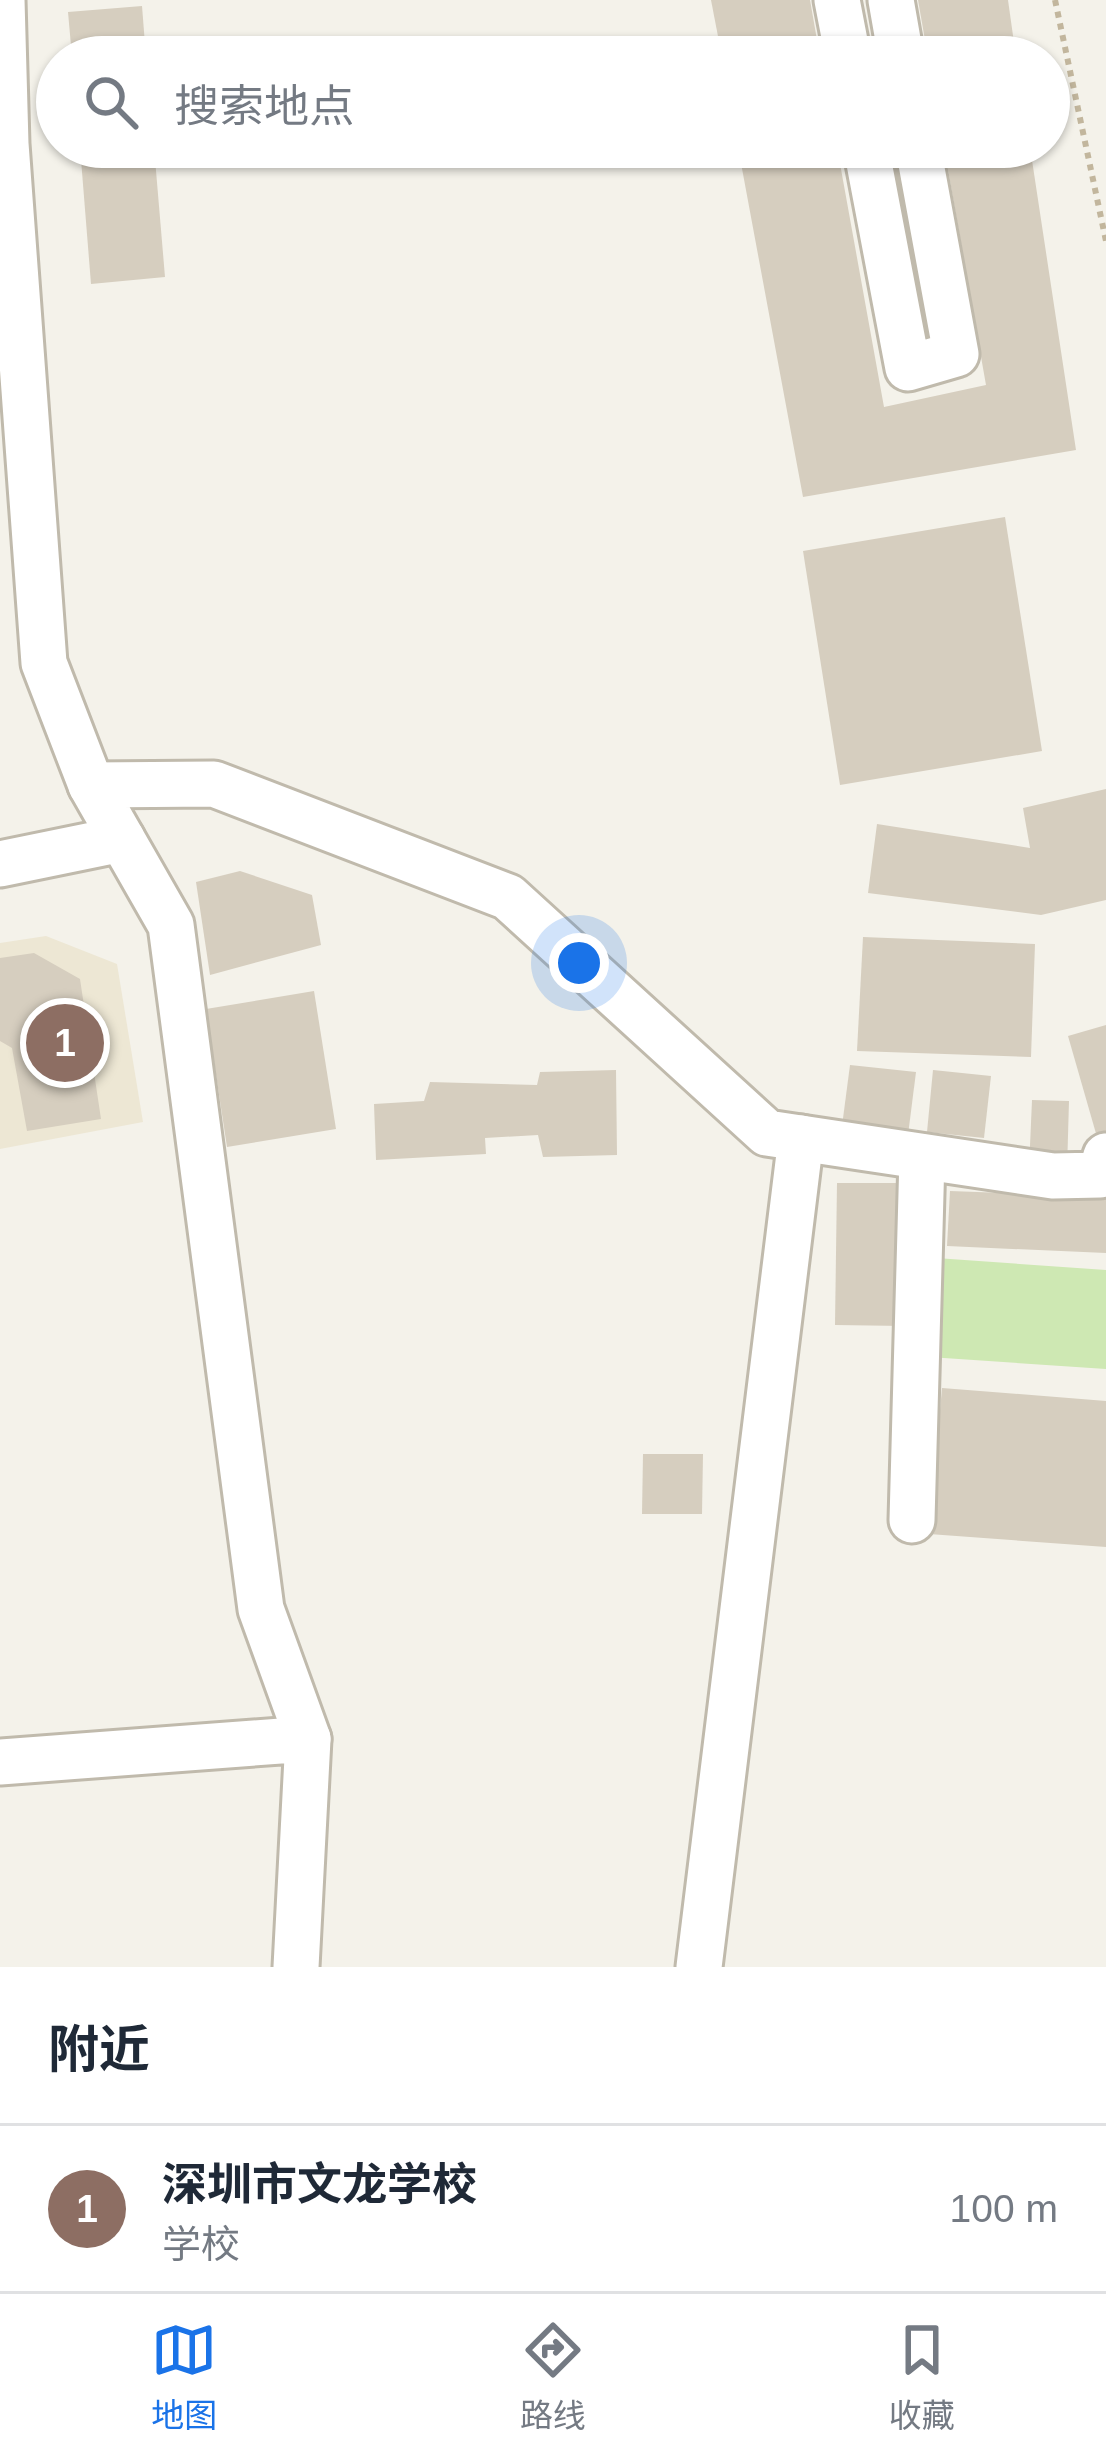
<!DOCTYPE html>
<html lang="zh">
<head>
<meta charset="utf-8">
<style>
  body { margin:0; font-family:Helvetica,"Noto Sans SC",sans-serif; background:#f6f6f7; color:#1f2937 }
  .you { position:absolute; left:579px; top:963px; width:42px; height:42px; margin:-30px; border:9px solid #fff; border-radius:50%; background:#1a73e8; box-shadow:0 0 0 18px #1a73e833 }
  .badge { display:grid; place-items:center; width:78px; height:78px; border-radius:50%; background:#1a73e8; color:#fff; font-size:39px; font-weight:700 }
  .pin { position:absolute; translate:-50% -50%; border:6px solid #fff; box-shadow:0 3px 12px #0006 }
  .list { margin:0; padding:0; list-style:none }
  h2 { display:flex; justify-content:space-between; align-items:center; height:156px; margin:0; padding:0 48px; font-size:51px }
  h2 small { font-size:39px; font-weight:400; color:#747a83 }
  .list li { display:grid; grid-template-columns:78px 1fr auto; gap:36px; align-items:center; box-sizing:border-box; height:168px; padding:0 48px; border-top:3px solid #e0e1e3 }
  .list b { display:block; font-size:45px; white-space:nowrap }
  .list p { margin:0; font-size:39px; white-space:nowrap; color:#747a83 }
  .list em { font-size:39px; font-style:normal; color:#747a83 }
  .icon { flex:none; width:66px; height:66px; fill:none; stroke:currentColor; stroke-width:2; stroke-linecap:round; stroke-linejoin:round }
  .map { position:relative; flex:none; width:1106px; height:1967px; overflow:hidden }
  .search { position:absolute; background:#fff; box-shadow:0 3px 9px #0004; left:36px; right:36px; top:36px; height:132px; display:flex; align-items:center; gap:30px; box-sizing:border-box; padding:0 42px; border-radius:66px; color:#747a83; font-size:45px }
  .sheet { height:324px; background:#fff }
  nav { display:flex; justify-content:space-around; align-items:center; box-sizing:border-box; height:168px; border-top:3px solid #e0e1e3; background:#fff; font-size:33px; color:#747a83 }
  nav a { display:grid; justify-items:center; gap:6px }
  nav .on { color:#1a73e8 }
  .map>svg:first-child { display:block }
  .education { fill:#ede7d4 }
  .green { fill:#cee8b3 }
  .building { fill:#d6cebf }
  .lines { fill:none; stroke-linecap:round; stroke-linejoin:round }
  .minor-casing { stroke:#c0baac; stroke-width:51 }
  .path { stroke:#c2b69d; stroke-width:6; stroke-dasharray:6 6; stroke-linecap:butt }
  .minor { stroke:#fff; stroke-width:45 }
</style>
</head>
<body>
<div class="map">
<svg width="1106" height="1967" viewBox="0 0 1106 1967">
  <rect width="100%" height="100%" fill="#f4f2ea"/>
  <polygon class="education" points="46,936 117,964 143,1122 0,1149 0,943"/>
  <polygon class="green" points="936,1258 1106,1270 1106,1369 929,1357"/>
  <g class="building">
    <polygon points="711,0 810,0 820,57 722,57"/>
    <polygon points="918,0 1008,0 1016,57 928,57"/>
    <polygon points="142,6 146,57 72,57 68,12"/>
    <polygon points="80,147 154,147 165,277 91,284"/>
    <polygon points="738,147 837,147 884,407 986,385 944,147 1030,147 1076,450 803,497"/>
    <polygon points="1005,517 1042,751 840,785 803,551"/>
    <polygon points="1106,789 1106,900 1041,915 868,893 877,824 1030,848 1023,808"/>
    <polygon points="240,871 312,895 321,945 210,975 196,882"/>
    <polygon points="863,937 1035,944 1031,1057 857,1051"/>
    <polygon points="34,953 80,979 101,1119 27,1131 12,1048 0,1041 0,958"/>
    <polygon points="314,991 336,1129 227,1147 206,1009"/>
    <polygon points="1106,1025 1106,1141 1099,1144 1068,1036"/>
    <polygon points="850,1065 916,1072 908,1135 842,1126"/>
    <polygon points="616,1070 617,1155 543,1157 538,1135 485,1138 486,1154 376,1160 374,1104 424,1101 430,1082 537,1085 540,1072"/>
    <polygon points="933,1070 991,1076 984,1138 927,1132"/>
    <polygon points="1032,1100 1069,1101 1067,1170 1029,1169"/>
    <polygon points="837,1183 906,1183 904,1326 835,1325"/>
    <polygon points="950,1191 1106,1197 1106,1253 947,1246"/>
    <polygon points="942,1388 1106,1401 1106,1547 929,1534"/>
    <polygon points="643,1454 703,1454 702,1514 642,1514"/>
  </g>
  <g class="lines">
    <g class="minor-casing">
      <g id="minor">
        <polyline points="2,0 6,144 44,663 91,785"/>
        <polyline points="837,0 848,57"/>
        <polyline points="891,0 901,57"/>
        <polyline points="866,147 908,368 956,354 918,147"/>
        <polyline points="0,864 122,839"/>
        <polyline points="912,1520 922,1157"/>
        <polyline points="308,1739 261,1609 171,925 91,785 214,784 508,897 767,1133 1053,1176 1100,1175 1106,1156"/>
        <polyline points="0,1762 308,1739 296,1967"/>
        <polyline points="699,1967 801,1138"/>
      </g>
    </g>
    <polyline class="path" points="1055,0 1106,241"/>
    <use href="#minor" class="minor"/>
  </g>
</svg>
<div class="you"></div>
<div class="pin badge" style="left:65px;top:1043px;background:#8d6e63">1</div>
<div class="search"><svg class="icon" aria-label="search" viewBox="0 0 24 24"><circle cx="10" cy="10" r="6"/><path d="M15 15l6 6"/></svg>搜索地点</div>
</div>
<section class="sheet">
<h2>附近<small></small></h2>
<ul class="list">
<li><span class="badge" style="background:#8d6e63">1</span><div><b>深圳市文龙学校</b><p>学校</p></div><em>100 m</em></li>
</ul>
</section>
<nav>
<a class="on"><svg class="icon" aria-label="map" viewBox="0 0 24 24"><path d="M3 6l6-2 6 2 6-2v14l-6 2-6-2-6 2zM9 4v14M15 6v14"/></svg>地图</a>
<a><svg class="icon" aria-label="directions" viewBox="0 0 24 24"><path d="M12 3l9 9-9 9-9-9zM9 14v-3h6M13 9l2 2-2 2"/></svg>路线</a>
<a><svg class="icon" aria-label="saved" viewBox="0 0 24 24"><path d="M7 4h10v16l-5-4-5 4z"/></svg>收藏</a>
</nav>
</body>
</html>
